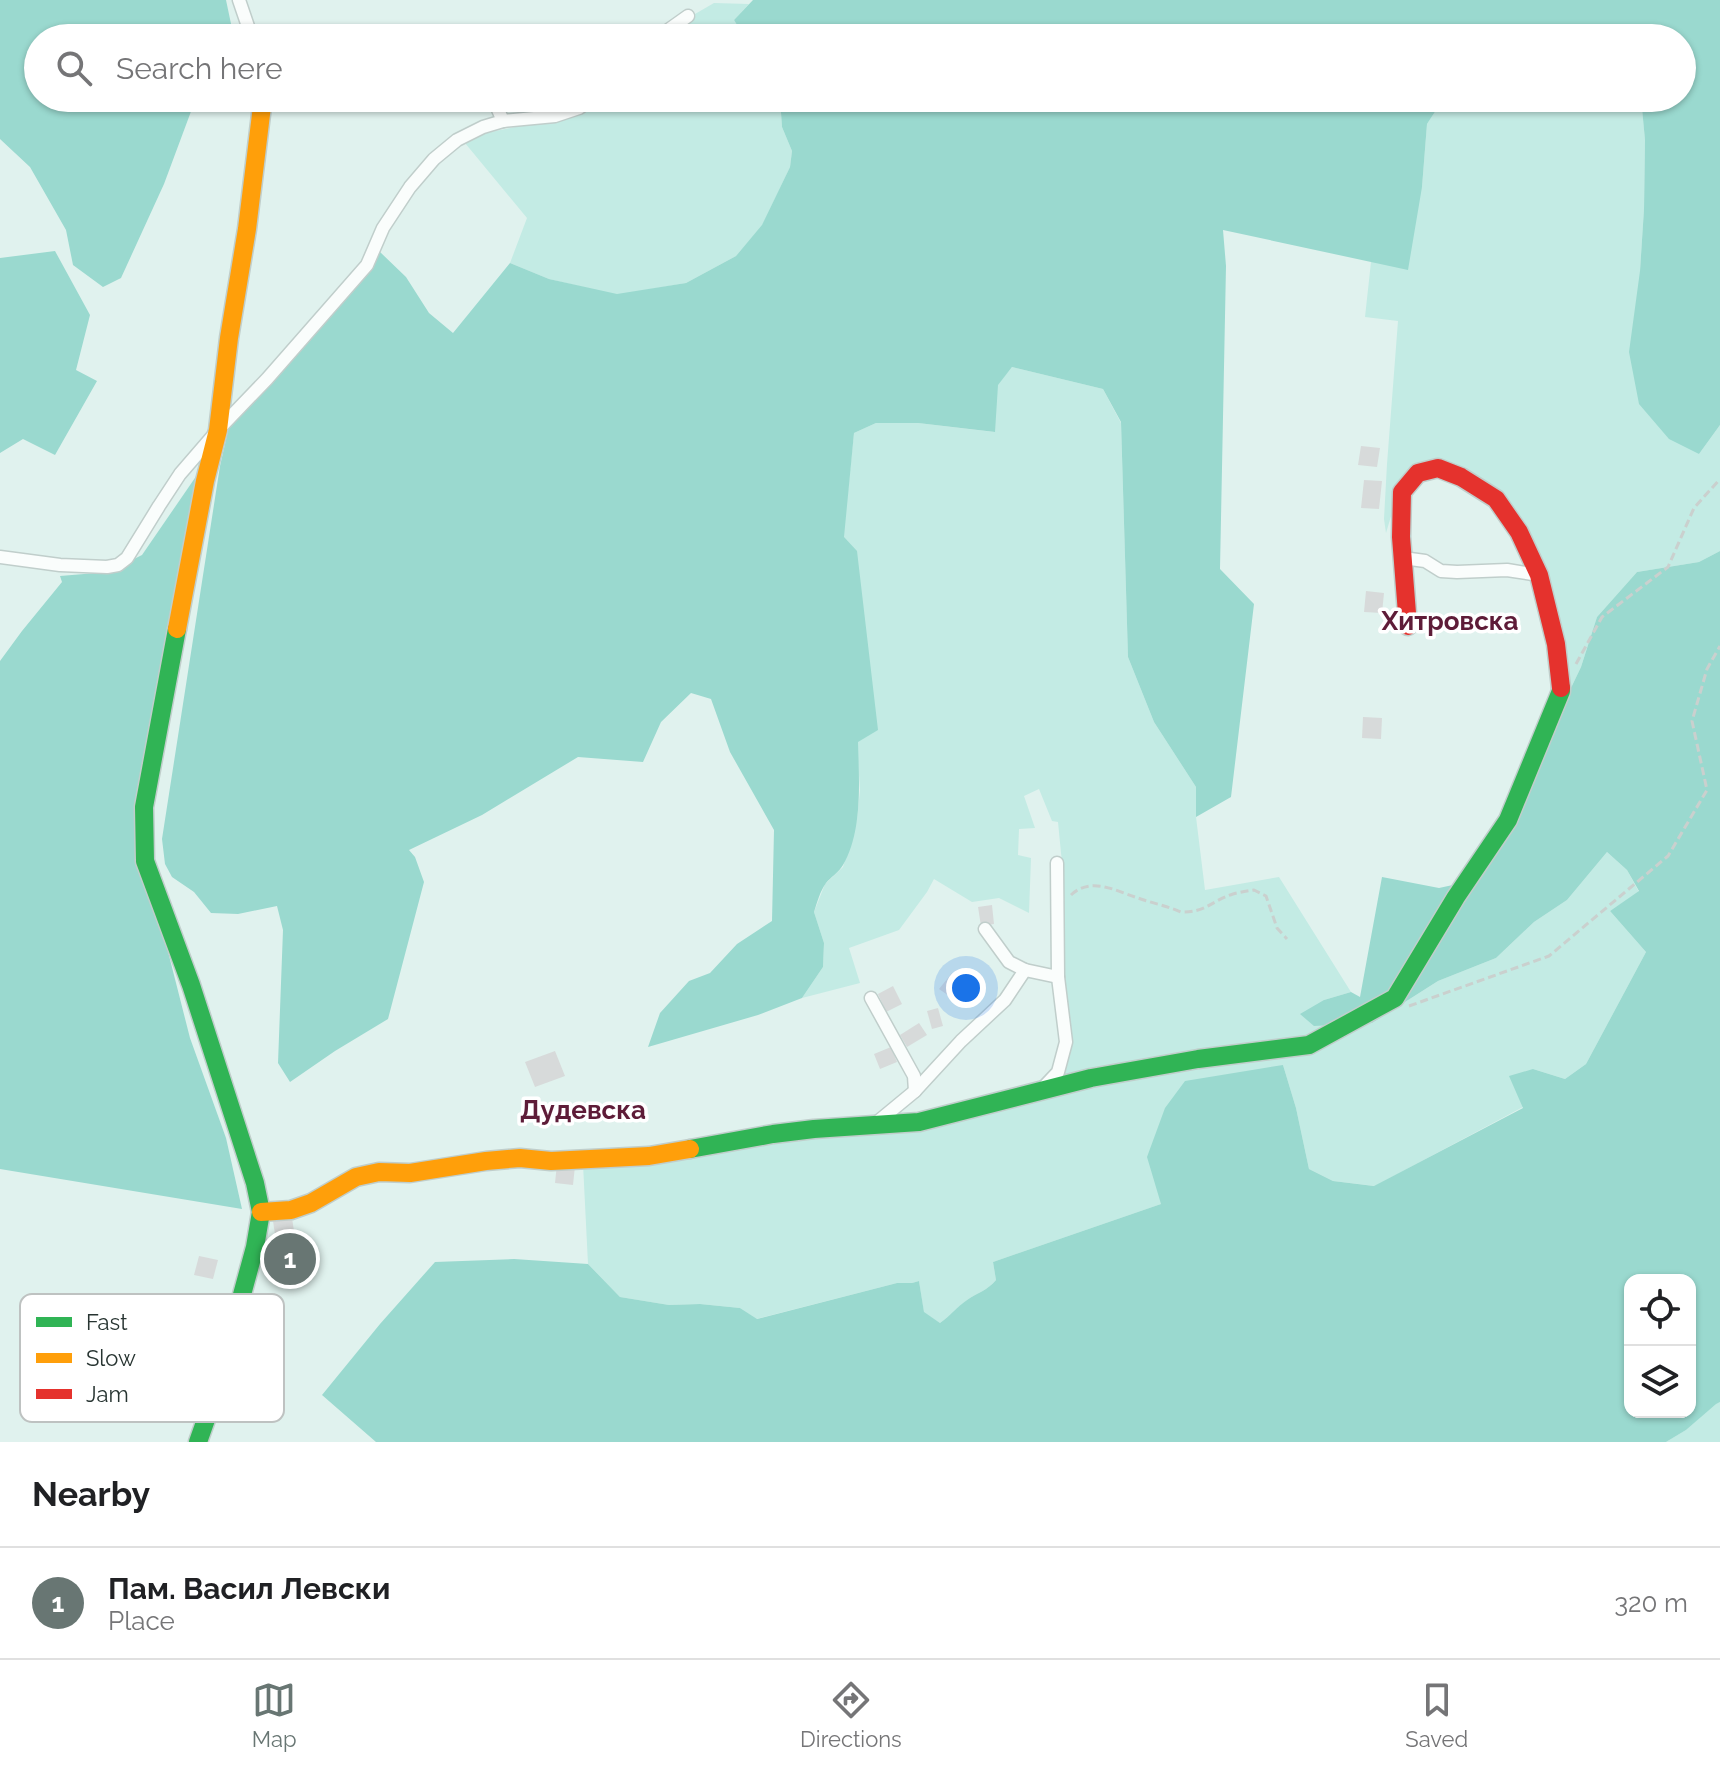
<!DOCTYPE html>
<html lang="en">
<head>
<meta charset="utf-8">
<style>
  body { margin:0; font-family:Raleway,sans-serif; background:#f2f2f2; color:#202124 }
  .controls { position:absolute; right:24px; bottom:24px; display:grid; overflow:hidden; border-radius:16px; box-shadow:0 2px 6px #0004 }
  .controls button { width:72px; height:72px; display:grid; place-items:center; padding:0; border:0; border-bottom:2px solid #e0e0e0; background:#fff; color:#202124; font:40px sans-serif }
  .you { position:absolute; left:966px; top:988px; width:28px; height:28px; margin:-20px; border:6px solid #fff; border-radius:50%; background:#1a73e8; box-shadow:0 0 0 12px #1a73e833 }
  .badge { display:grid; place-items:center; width:52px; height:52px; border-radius:50%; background:#687673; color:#fff; font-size:26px; font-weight:700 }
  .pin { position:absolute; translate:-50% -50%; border:4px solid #fff; box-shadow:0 2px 8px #0006 }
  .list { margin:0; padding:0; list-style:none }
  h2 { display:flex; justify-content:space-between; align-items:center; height:104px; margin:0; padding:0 32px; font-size:34px }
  h2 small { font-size:26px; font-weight:400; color:#757577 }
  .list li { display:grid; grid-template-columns:52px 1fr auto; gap:24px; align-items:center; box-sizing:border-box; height:112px; padding:0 32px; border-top:2px solid #e0e0e0 }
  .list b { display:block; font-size:30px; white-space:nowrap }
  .list p { margin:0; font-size:26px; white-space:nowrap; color:#757577 }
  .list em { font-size:26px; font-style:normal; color:#757577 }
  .icon { flex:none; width:44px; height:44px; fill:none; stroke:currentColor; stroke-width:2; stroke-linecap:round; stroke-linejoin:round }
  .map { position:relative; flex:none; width:1720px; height:1442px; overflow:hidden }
  .search { position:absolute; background:#fff; box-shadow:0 2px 6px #0004; left:24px; right:24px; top:24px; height:88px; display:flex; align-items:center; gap:20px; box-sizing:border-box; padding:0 28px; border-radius:44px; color:#757577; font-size:30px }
  .sheet { height:216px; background:#fff }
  nav { display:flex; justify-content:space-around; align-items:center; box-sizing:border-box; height:112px; border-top:2px solid #e0e0e0; background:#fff; font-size:22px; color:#757577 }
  nav a { display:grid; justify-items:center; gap:4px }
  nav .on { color:#687673 }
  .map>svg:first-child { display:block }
  .green { fill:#c3ebe4 }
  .forest { fill:#9ad9cf; fill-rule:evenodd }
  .building { fill:#d7dada }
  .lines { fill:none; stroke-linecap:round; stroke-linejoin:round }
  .street-casing { stroke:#c0cecb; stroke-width:15 }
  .fast-casing { stroke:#c0cecb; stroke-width:21 }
  .slow-casing { stroke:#c0cecb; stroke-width:21 }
  .jam-casing { stroke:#c0cecb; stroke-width:21 }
  .path { stroke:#cad0ce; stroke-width:3; stroke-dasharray:8 4; stroke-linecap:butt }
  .street { stroke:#fafdfc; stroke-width:12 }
  .fast { stroke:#30b455; stroke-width:18 }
  .slow { stroke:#ff9f0a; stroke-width:18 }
  .jam { stroke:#e5322d; stroke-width:18 }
  .labels { text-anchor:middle; stroke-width:7; stroke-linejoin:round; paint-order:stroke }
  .neighbourhood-label { font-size:26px; font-weight:bold; fill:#5e1c38; stroke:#fff }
  .key { fill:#fff; stroke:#bec2c1; stroke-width:2 }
  .key-label { font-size:22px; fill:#273431 }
</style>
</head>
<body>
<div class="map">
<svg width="1720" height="1442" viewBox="0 0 1720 1442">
  <rect width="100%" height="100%" fill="#e0f2ee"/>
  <g class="green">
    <polygon points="714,3 749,4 734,20 745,38 660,38 676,25"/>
    <polygon points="1580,25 1617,32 1625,38 1504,38 1527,27"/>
    <polygon points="603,98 780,98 782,127 792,151 790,167 762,226 736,256 686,283 617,295 549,279 510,263 527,218 465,143 477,135 567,116"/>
    <polygon points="1444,98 1641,98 1645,140 1644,209 1640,271 1699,454 1720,425 1720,551 1699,562 1637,572 1597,617 1581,667 1558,715 1548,604 1489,495 1420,470 1403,476 1386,533 1384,519 1387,464 1398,321 1365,317 1371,262 1422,187 1427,124"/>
    <path d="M1012 367 1103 389 1121 423 1128 657 1154 722 1196 787V817L1205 890 1279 877 1351 992 1324 1000 1372 1023 1438 981 1496 958 1534 922 1567 900 1607 852 1627 870 1639 892 1610 911 1646 952 1586 1064 1565 1079 1533 1069 1523 1107 1375 1186 1333 1181 1309 1169 1296 1108 1283 1065 1161 1204 993 1262 996 1280C988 1290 977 1293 967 1300 957 1308 950 1316 940 1323L924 1313 919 1281 912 1283H897L756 1319 740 1308 700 1304 669 1305 620 1297 588 1264 583 1164 895 1126 1056 1079 1070 1047 1063 962 1062 863 1058 822 1052 821 1039 789 1024 796 1035 828 1019 829 1018 855 1031 858 1029 913 999 898 972 902 934 879 927 892 899 930 849 948 860 983 802 998 823 967 824 943 814 912 825 884 843 867 857 819 860 790 843 537 854 433 876 423H918L994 432 997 385Z"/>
    <polygon points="1720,1402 1720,1442 1666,1442 1686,1430 1716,1403"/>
  </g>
  <g class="forest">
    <polygon points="0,0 226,0 234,38 38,38 38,98 196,98 164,184 121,278 103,287 73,265 66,230 30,167 0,139"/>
    <polygon points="753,0 1720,0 1720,425 1699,454 1669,439 1639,404 1629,352 1640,271 1644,209 1645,140 1641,98 1682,98 1682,38 1625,38 1617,32 1580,25 1527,27 1504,38 745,38 734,20"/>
    <path d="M780 98H1444L1427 124 1422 187 1408 270 1223 230 1226 266 1220 569 1254 604 1231 797 1196 817V787L1154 722 1128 657 1121 422 1103 389 1012 367 998 385 995 432 918 423H876L854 433 844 537 857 551 878 730 858 742C859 780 863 831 843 865 839 872 831 877 826 883 820 891 817 903 814 912L824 943 823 967 802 998 758 1015 648 1047 660 1013 689 981 710 973 737 944 772 921 774 830 730 752 711 699 691 693 661 722 643 762 578 757 482 815 409 850 415 857 424 882 388 1019 335 1051 290 1082 278 1063 283 930 277 906 238 914 211 913 194 892 172 877 165 864 162 839 220 466 230 422 380 252 406 277 429 313 453 333 510 263 549 279 617 294 686 283 736 256 762 225 790 167 792 151 782 127Z"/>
    <polygon points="55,251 90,315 76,370 97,381 55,455 23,439 0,453 0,258"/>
    <polygon points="197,475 201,487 135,809 147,869 190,1038 226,1138 242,1209 0,1169 0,661 22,631 62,582 60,576 108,572 142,555"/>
    <path d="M1720 551V1402L1716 1404 1686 1430 1666 1442H376L322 1395 380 1324 435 1262 514 1259 588 1264 620 1297 669 1305 700 1304 740 1308 757 1319 897 1283H912L919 1281 924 1312 940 1323C950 1316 957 1307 967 1300 977 1293 988 1290 996 1280L993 1262 1161 1204 1147 1157 1165 1108 1185 1081 1283 1065 1296 1108 1309 1169 1333 1181 1374 1186 1523 1108 1509 1076 1533 1069 1565 1079 1586 1064 1646 952 1610 911 1639 891 1627 870 1607 852 1567 900 1534 922 1496 958 1438 981 1372 1023 1314 1026 1300 1014 1324 1000 1351 992 1360 997 1382 877 1439 888 1462 883 1558 715 1581 667 1597 617 1637 572 1699 562ZM1630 1280H1690V1412H1630Z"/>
  </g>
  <g class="building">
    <polygon points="1361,446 1380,448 1377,467 1358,465"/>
    <polygon points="1364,480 1382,481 1379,509 1361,508"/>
    <polygon points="1366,591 1384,593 1382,613 1364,612"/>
    <polygon points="1363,717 1382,718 1381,739 1362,738"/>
    <polygon points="992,905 994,924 981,926 978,907"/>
    <polygon points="952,973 964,982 952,998 939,989"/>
    <polygon points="893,986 902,1004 886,1012 878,994"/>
    <polygon points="938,1008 943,1026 932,1029 927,1011"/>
    <polygon points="919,1023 927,1035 907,1047 900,1035"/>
    <polygon points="891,1047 897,1062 880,1069 874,1054"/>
    <polygon points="555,1051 565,1076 535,1087 525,1062"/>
    <polygon points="557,1164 575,1166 573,1185 555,1183"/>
    <polygon points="292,1218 295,1238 276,1241 273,1221"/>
    <polygon points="199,1256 218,1260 213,1279 194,1275"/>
  </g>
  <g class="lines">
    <g class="street-casing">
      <g id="street">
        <polyline points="239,0 252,38"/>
        <polyline points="657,38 688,16"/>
        <polyline points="493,98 503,121"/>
        <polyline points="0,557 60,565 107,567 118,565 127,558 159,506 180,474 218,430 267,379 367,265 383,228 410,187 434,159 457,140 483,127 503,121 555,116 579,108 594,98"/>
        <polyline points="1403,558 1425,561 1441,571 1457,572 1507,570 1539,575"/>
        <polyline points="985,929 1009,962 1025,970 1058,977"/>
        <polyline points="871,998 914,1076 915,1091"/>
        <polyline points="1041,1090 1058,1072 1066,1042 1058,977 1057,863"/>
        <polyline points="875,1124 915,1091 961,1041 1005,1000 1025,970"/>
      </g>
    </g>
    <g class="fast-casing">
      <g id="fast">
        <polyline points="177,629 144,807 145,861 191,985 255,1183 261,1212 255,1247 215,1394 198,1442"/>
        <polyline points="690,1149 773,1134 814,1129 919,1122 1091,1078 1198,1059 1309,1045 1395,998 1456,897 1508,820 1561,691 1561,688"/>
      </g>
    </g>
    <g class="slow-casing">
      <g id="slow">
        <polyline points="177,629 205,481 218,430 229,338 247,229 263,98"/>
        <polyline points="261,1212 291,1210 311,1203 356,1177 379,1172 410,1173 486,1161 520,1158 551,1161 649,1156 690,1149"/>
      </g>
    </g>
    <g class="jam-casing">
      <polyline id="jam" points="1408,626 1401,537 1402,492 1418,473 1438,468 1461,477 1496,499 1519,532 1539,575 1556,644 1561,688"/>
    </g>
    <g class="path">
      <polyline points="1576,664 1602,617 1668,567 1694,508 1720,479"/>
      <path d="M1071 895C1091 876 1116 891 1138 898 1152 903 1167 906 1181 912 1205 913 1213 900 1233 894 1240 892 1247 891 1254 890L1266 896 1277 928 1287 939"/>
      <polyline points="1409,1006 1549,956 1668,856 1707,790 1692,721 1707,669 1720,646"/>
    </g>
    <use href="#street" class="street"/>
    <use href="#fast" class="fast"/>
    <use href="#slow" class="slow"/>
    <use href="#jam" class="jam"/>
  </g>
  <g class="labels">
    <g class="neighbourhood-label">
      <text x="1450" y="630">Хитровска</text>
      <text x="583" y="1119">Дудевска</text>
    </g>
  </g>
  <rect x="20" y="1294" width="264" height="128" rx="12" class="key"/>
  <rect x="36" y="1317" width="36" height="10" fill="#30b455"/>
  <rect x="36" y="1353" width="36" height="10" fill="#ff9f0a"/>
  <rect x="36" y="1389" width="36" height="10" fill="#e5322d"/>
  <g class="key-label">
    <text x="86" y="1330">Fast</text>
    <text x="86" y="1366">Slow</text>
    <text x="86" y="1402">Jam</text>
  </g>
</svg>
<div class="controls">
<button><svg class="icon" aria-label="locate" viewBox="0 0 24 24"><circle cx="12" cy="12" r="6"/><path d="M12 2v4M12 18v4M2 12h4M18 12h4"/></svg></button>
<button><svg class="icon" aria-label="layers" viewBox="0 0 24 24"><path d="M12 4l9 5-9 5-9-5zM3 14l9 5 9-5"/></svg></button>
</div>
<div class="you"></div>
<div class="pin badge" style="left:290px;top:1259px">1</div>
<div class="search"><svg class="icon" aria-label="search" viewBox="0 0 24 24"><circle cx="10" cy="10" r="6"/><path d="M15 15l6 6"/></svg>Search here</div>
</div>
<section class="sheet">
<h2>Nearby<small></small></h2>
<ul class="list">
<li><span class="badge">1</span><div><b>Пам. Васил Левски</b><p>Place</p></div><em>320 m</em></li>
</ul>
</section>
<nav>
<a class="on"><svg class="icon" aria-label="map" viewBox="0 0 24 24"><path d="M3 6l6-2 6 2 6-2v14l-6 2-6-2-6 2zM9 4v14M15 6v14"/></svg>Map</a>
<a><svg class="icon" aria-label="directions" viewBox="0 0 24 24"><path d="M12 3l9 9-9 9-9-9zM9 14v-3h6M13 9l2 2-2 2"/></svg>Directions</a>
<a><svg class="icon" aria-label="saved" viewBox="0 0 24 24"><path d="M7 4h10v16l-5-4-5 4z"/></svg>Saved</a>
</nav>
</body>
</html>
